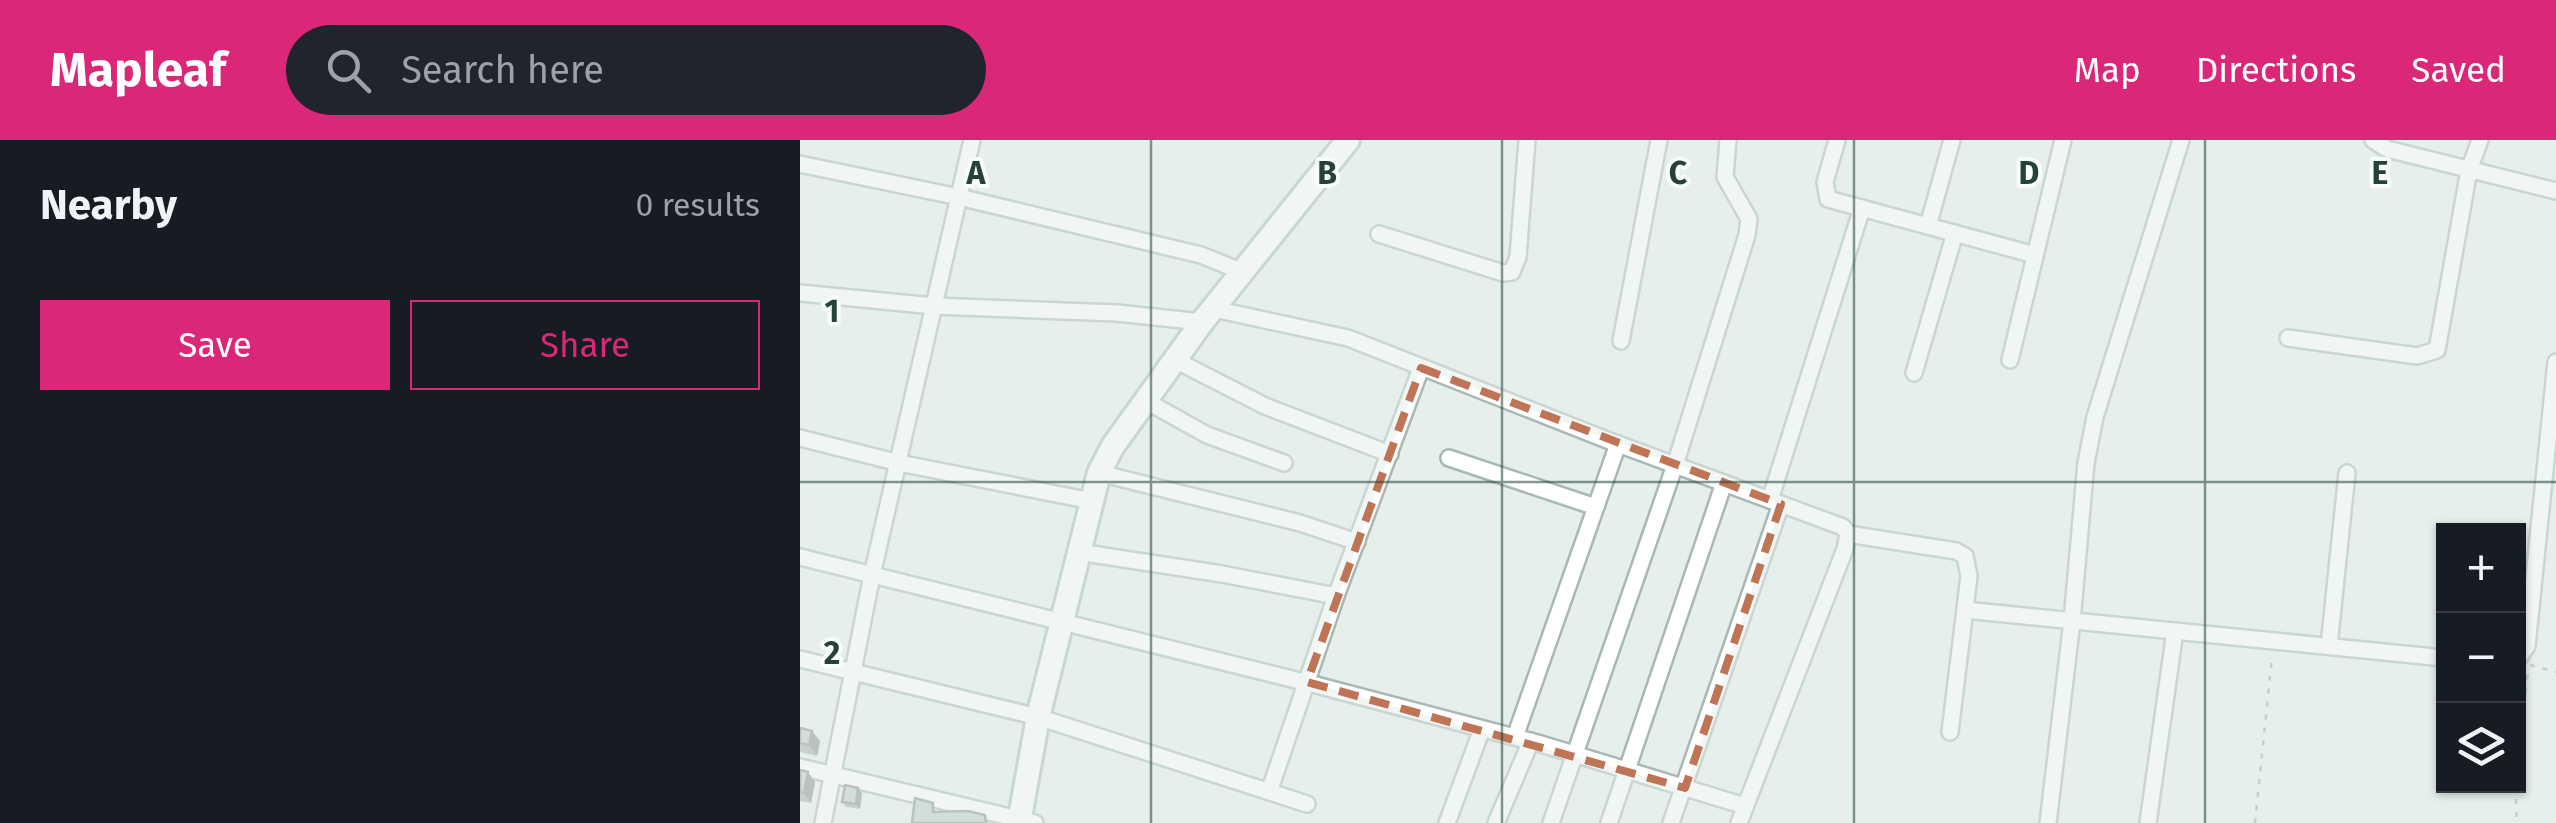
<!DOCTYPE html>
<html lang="en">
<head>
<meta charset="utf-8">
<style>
  body { margin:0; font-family:"Fira Sans",sans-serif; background:#20242c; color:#f1f3f6 }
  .controls { position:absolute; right:30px; bottom:30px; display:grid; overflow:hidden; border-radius:0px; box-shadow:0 2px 8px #0004 }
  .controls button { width:90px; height:90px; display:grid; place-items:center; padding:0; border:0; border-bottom:2px solid #363941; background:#171b24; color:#f1f3f6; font:50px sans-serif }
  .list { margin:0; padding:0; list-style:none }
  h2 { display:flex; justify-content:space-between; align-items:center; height:130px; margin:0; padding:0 40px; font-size:42px }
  h2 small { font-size:32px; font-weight:400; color:#9ea1a6 }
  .actions { display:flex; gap:20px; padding:30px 40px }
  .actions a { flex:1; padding:22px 0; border:2px solid #db2777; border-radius:0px; text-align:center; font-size:35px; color:#db2777 }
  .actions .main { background:#db2777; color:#fff }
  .icon { flex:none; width:55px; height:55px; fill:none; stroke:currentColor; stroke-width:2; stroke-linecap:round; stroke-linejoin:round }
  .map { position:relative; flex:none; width:1756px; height:683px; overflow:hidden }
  header { display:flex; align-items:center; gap:60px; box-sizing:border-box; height:140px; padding:0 50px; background:#db2777; color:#fff }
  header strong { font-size:48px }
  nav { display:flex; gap:55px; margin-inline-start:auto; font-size:35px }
  .search { width:700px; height:90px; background:#20242c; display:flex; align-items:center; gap:25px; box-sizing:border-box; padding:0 35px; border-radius:55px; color:#9ea1a6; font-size:38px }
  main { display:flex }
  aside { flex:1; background:#171b24 }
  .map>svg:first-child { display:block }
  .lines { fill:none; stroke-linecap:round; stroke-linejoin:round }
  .street-casing { stroke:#a8b8b2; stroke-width:20 }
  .secondary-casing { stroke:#a4bbb3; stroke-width:28 }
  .path { stroke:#86b3a5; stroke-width:2.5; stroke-dasharray:5 8; stroke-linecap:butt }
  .street { stroke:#fff; stroke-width:15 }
  .secondary { stroke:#fff; stroke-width:22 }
  .wall { fill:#a1aea9 }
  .shaded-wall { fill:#838d89 }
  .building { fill:#bbcac4; stroke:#838d89; stroke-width:2.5 }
  .marked { fill:none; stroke:#c07456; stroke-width:8; stroke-dasharray:20 12; stroke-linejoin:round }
  .grid { fill:none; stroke:#24423a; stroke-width:2.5; stroke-opacity:0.55 }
  .grid-label { font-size:32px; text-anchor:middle; font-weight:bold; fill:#24423a; stroke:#f7fbf9; stroke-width:8; stroke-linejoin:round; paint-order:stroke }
</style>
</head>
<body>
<header>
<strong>Mapleaf</strong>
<div class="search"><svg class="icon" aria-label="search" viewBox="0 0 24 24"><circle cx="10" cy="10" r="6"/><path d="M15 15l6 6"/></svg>Search here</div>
<nav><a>Map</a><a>Directions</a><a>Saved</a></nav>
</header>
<main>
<aside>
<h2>Nearby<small>0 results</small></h2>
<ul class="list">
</ul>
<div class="actions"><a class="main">Save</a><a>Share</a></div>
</aside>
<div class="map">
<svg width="1756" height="683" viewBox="0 0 1756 683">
  <rect width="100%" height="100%" fill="#e6efeb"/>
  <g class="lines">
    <g class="street-casing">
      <g id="street">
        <polyline points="1037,0 1025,42 1028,59 1235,115"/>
        <polyline points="1573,0 1587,9 1756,51"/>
        <polyline points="0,24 159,57 401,115 443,132"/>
        <polyline points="1128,86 1152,0"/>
        <polyline points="579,94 703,133 712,132 718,117 727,0"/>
        <polyline points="0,153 134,166 317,173 402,182"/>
        <polyline points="414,169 548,198 807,300 1043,387 1048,394 1045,409 939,683"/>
        <polyline points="1488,198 1617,216 1637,210 1669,30 1680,0"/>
        <polyline points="821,201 859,0"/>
        <polyline points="375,220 465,266 590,314"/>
        <polyline points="1210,220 1263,0"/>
        <polyline points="1114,233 1155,93"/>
        <polyline points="346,261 407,295 484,323"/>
        <polyline points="0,298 99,323 292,361"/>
        <polyline points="649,318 796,367"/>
        <polyline points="299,333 500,383 557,402"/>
        <polyline points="970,360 1062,68"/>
        <polyline points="1048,394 1156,411 1165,416 1169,436 1150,592"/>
        <polyline points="278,412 422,434 536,456"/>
        <polyline points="0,417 516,545 741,604 945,666"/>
        <polyline points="1165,470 1644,518"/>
        <polyline points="1529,506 1547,333"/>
        <polyline points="0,519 238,577 507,664"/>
        <polyline points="1718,519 1727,506 1756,222"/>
        <polyline points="715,597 818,304"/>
        <polyline points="0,627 235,683"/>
        <polyline points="469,652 536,456 621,228"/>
        <polyline points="23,683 72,435 172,0"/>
        <polyline points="647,683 682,589"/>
        <polyline points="696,683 731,601"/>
        <polyline points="751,683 875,325 947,95 949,79 925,37 928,0"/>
        <polyline points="809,683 924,343"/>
        <polyline points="871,683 981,364"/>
        <polyline points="1248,683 1272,481 1286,323 1295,277 1381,0"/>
        <polyline points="1348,683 1375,491"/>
      </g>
    </g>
    <g class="secondary-casing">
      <polyline id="secondary" points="219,683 238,577 299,333 313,306 402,182 548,0"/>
    </g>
    <g class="path">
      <polyline points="1730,525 1756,532"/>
      <polyline points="1718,617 1728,531"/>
      <polyline points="1715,646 1717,683"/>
      <polyline points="1455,683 1472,517"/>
    </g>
    <use href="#street" class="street"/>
    <use href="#secondary" class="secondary"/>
  </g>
  <g class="wall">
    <polygon points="0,588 20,601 17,616 0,612"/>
    <polygon points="0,630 8,632 15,642 11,663 0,661"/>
    <polygon points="58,648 62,653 60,669 46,667 42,662"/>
  </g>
  <g class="shaded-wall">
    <polygon points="12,591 20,601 17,616 9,605"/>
    <polygon points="8,632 15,642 11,663 4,653"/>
    <polygon points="58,648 62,653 60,669 56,664"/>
  </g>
  <g class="building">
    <polygon points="0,588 12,591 9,605 0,603"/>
    <polygon points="0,630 8,632 4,653 0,652"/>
    <polygon points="45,645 58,648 56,664 42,662"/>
    <polygon points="115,658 133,663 133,672 168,671 185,675 186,683 112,683"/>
  </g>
  <path d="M0 0H1756V683H0ZM621 228 981 364 885 648 507 542Z" fill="#e6efeb" fill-opacity=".55" fill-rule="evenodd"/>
  <path class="marked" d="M621 228 981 364 885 648 507 542Z"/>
  <path class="grid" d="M351 0V683M702 0V683M1054 0V683M1405 0V683M0 342H1756"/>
  <g class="grid-label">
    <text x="176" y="44">A</text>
    <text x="527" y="44">B</text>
    <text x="878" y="44">C</text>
    <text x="1229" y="44">D</text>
    <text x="1580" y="44">E</text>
    <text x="32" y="182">1</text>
    <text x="32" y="524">2</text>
  </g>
</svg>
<div class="controls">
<button>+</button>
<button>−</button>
<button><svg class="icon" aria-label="layers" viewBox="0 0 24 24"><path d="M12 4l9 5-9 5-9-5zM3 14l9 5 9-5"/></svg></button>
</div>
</div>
</main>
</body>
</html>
